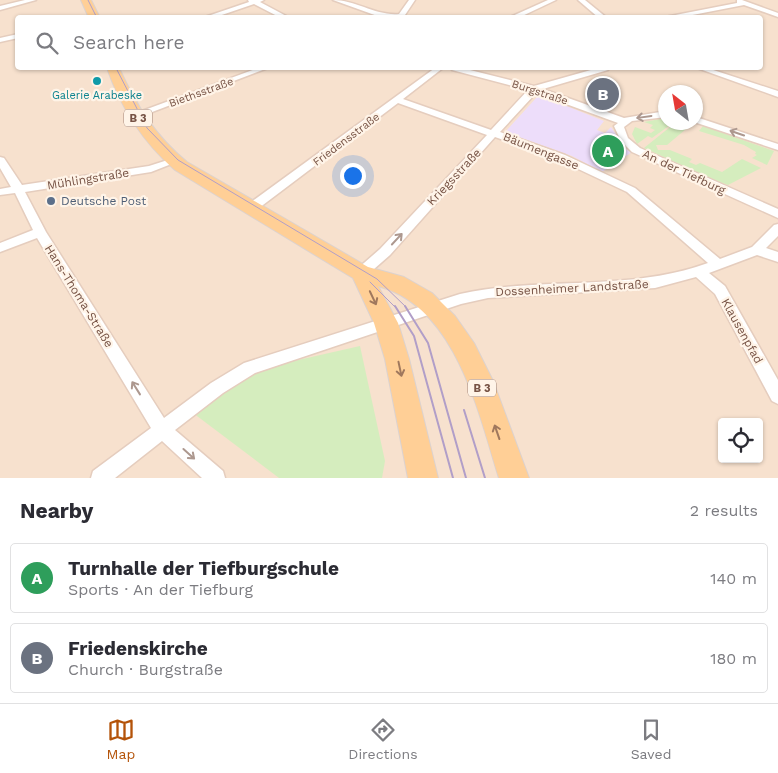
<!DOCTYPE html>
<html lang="en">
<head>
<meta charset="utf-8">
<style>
  body { margin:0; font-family:"Work Sans",sans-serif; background:#f2f2f3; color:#2b2b33 }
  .controls { position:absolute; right:15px; bottom:15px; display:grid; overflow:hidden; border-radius:5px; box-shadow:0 1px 4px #0004 }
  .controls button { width:45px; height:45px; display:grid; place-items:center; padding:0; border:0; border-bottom:1px solid #e1e1e2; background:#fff; color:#2b2b33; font:25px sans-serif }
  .compass { position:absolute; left:658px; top:85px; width:45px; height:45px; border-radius:50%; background:#fff; box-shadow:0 1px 4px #0004; rotate:329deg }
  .you { position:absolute; left:352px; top:175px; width:18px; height:18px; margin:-12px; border:4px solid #fff; border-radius:50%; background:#1a73e8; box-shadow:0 0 0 8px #1a73e833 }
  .badge { display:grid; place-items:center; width:32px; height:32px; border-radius:50%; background:#b45309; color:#fff; font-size:16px; font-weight:700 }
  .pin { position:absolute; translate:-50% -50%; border:2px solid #fff; box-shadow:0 1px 5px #0006 }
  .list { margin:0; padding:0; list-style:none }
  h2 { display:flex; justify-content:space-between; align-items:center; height:65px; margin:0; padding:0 20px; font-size:21px }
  h2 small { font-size:16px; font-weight:400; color:#7c7c81 }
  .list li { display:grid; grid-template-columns:32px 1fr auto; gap:15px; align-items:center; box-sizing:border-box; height:70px; margin:0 10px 10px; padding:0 10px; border:1px solid #e1e1e2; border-radius:5px }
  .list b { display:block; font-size:19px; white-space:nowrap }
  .list p { margin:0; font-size:16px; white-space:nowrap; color:#7c7c81 }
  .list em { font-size:16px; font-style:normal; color:#7c7c81 }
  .icon { flex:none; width:28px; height:28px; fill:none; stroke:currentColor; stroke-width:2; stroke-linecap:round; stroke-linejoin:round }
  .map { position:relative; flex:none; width:778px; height:478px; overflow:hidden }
  .search { position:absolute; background:#fff; box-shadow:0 1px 4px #0004; left:15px; right:15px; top:15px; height:55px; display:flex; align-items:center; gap:12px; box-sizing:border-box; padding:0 18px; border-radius:5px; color:#7c7c81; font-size:19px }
  .sheet { height:225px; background:#fff }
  nav { display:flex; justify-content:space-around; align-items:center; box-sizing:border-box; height:70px; border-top:1px solid #e1e1e2; background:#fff; font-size:14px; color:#7c7c81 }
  nav a { display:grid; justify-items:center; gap:2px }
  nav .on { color:#b45309 }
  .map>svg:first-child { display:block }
  .residential { fill:#f7e1ce; fill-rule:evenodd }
  .education { fill:#edddfa }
  .green { fill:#d5edbe }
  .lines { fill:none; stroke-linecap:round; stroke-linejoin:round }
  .street-casing { stroke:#e5cdbe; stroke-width:3 }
  .primary-casing { stroke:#dcd2cf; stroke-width:2 }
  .street { fill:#fff; fill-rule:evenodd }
  .primary { fill:#ffcf96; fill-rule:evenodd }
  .tram-far1 { stroke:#b19ec8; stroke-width:1 }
  .tram { stroke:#b19ec8; stroke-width:2 }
  .oneway { stroke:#ad988f }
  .oneway2 { stroke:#a0785d }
  .culture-dot { fill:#0f9aa8; stroke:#fff4e8; stroke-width:2 }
  .service-dot { fill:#5c6f8a; stroke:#fff4e8; stroke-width:2 }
  .labels { text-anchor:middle; stroke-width:4.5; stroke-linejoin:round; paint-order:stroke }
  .far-street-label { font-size:11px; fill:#775345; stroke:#fff4e8 }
  .far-culture-label { font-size:11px; fill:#0d838f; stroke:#fff4e8 }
  .shield { fill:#fff4e8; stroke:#a08376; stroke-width:1 }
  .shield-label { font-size:11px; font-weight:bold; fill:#775345 }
  .street-label { font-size:12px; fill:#775345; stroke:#fff4e8 }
  .service-label { font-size:12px; fill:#4e5e75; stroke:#fff4e8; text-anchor:start }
</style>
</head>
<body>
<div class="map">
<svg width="778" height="478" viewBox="0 0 778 478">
  <rect width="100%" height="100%" fill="#fef0e0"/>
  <path class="residential" d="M0 0H778V478H0ZM18 18H760V68H18ZM666 92H696V122H666ZM722 422H759V459H722Z"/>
  <polygon class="education" points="537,97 544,97 604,121 597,130 605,133 611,127 626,149 632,152 602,172 572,156 508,133 506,131"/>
  <g class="green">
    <polygon points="665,118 666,122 673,123 652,138 648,136 637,144 632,134 635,127 651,133 655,130 650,128 653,125 644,122"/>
    <polygon points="675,123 681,123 686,129 667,145 656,145 658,150 670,150 692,159 689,162 696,165 700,163 722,172 742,159 761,168 728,185 716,181 644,148"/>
    <polygon points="703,126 774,151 767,165 752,158 757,155 755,154 756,152 744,145 699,131"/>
    <polygon points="360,346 385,461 382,478 279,478 193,413 250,371"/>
  </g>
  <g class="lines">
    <g class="street-casing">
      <g id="street">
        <polygon points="25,0 36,0 0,10 0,6"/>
        <polygon points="248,0 264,0 260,2 290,18 281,18 254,4 213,18 202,18 249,2"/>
        <path d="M333 0C356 0 376 16 399 14L409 0H415L403 18H383Z"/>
        <polygon points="548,0 556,0 518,18 508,18"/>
        <polygon points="578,0 585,0 607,18 599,18"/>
        <polygon points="737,0 742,0 778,13 778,17 744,5 677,18 660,18 737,3"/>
        <polygon points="18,34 18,38 0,42 0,38"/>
        <polygon points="258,68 268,68 139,117 136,118 131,115"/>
        <path d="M435 68H443L403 99 491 130 528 90 452 70 451 68H462L534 86 598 68H609L608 70 543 89 624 118 666 111V117L632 121 624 127 628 138 640 148 778 209V218L632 152 621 141 614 126 618 123 536 93 500 132 565 155 635 188 720 259 752 247 774 225 778 224V236L766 248 778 252V262L757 255 709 273 725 286 778 380V404L772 401 715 294 696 277 655 288 488 298 461 304 255 373 223 393 175 430 223 471 225 478H202L162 441 115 478H91L93 471 151 428 37 238 0 252V243L33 230 15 193 0 195V189L11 187 0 168V157L4 158 22 185 149 166 174 158 179 161 151 172 25 192 46 232 164 418 211 383 244 363 460 294C542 276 629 292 708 263L627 192 557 159 495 137 390 255 366 276H356L354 273 356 270 380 249 487 135 398 103 255 211H247L245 208 247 205Z"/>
        <polygon points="697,68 707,68 778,91 778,97"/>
        <polygon points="696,117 778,144 778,150 694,122"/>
      </g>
    </g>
    <g class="primary-casing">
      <g id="primary">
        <polygon points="81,0 91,0 100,18 89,18"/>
        <path d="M107 68H119C136 105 155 136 187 162L368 267 404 277 432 293 455 316 474 343 493 381 529 478H499C478 411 456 307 378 286L398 323 409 359 438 478H408L385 359 374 323 353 278 175 170C143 142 121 108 107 68Z"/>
      </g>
    </g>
    <use href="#street" class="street"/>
    <use href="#primary" class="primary"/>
    <g class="tram-far1">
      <polyline points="88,0 97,18"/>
      <polyline points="116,68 147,128 178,160 377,279 406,307"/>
      <polyline points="370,282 395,307"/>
    </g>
    <g class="tram">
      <polyline points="395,306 414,336 453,478"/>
      <polyline points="405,306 428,343 466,478"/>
      <polyline points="464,410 485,478"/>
    </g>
  </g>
  <defs><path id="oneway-shaft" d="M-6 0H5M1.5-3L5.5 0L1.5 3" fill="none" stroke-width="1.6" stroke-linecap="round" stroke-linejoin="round" transform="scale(1.25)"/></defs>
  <g class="oneway">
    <use href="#oneway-shaft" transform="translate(644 117) rotate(172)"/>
    <use href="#oneway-shaft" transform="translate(737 133) rotate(-161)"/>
    <use href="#oneway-shaft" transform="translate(397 239) rotate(-47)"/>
    <use href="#oneway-shaft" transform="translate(136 388) rotate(-122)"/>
    <use href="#oneway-shaft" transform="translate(189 454) rotate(42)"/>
  </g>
  <g class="oneway2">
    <use href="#oneway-shaft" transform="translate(373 298) rotate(65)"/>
    <use href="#oneway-shaft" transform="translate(400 369) rotate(78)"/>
    <use href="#oneway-shaft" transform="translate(497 432) rotate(-109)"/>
  </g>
  <circle class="culture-dot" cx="97" cy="81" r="5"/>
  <circle class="service-dot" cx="51" cy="201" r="5"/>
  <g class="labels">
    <g class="far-street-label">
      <text transform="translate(201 92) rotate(-20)" y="4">Biethsstraße</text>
      <text transform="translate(540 92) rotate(18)" y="4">Burgstraße</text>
      <text transform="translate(346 139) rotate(-37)" y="4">Friedensstraße</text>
    </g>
    <g class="far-culture-label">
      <text x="97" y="99">Galerie Arabeske</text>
    </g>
    <g class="shield">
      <rect x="124" y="109.5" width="28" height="17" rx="4"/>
      <rect x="468" y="379.5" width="28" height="17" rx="4"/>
    </g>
    <g class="shield-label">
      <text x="138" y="122">B 3</text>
      <text x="482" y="392">B 3</text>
    </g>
    <g class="street-label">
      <text transform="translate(541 151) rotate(22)" y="4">Bäumengasse</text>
      <text transform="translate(684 172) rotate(25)" y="4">An der Tiefburg</text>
      <text transform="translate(454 177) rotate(-47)" y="4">Kriegsstraße</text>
      <text transform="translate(88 179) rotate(-9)" y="4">Mühlingstraße</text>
      <text transform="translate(572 288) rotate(-3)" y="4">Dossenheimer Landstraße</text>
      <text transform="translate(79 296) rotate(58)" y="4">Hans-Thoma-Straße</text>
      <text transform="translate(742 331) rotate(61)" y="4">Klausenpfad</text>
    </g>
    <g class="service-label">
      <text x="61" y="205">Deutsche Post</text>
    </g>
  </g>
</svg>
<div class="controls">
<button><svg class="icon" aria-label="locate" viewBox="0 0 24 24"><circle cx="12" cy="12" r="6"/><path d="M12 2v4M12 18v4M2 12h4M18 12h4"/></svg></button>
</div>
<svg class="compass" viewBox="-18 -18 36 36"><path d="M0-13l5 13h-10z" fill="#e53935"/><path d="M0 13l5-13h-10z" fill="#7c7c81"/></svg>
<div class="you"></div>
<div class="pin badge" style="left:608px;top:151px;background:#2e9e5b">A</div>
<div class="pin badge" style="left:603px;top:94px;background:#6b7280">B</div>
<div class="search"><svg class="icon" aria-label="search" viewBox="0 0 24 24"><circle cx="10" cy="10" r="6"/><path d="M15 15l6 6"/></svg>Search here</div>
</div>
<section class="sheet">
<h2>Nearby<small>2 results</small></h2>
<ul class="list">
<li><span class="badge" style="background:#2e9e5b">A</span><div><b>Turnhalle der Tiefburgschule</b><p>Sports · An der Tiefburg</p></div><em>140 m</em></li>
<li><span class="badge" style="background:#6b7280">B</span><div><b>Friedenskirche</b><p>Church · Burgstraße</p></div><em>180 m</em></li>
</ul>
</section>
<nav>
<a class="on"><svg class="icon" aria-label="map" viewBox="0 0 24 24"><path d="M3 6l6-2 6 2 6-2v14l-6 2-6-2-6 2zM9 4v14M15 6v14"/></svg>Map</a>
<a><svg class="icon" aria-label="directions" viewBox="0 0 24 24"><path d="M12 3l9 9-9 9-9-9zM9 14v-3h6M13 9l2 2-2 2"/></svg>Directions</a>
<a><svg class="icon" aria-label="saved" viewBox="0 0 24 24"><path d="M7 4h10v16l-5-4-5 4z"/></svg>Saved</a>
</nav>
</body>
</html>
